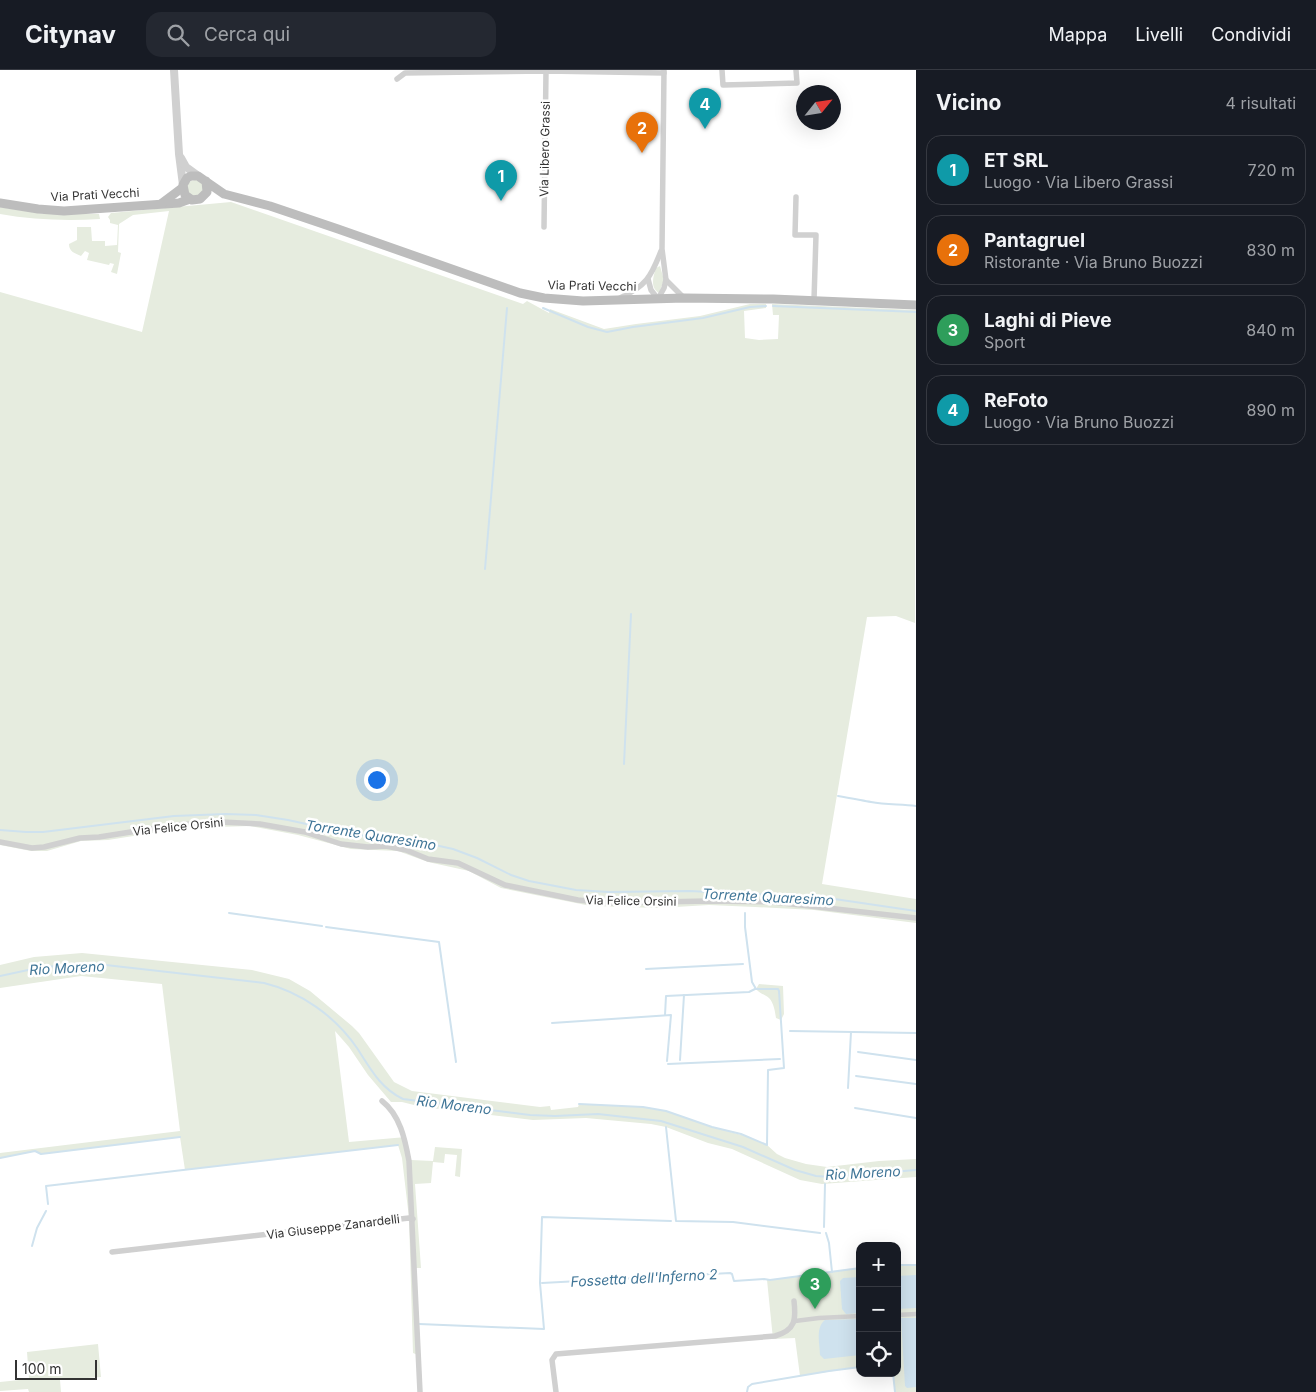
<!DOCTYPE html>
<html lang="it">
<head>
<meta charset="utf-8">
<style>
  body { margin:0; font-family:Inter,sans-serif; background:#242831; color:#f1f3f6 }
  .controls { position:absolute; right:15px; bottom:15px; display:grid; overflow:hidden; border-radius:10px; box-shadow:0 5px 20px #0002 }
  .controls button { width:45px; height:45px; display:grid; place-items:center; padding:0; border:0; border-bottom:1px solid #363941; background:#171b24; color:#f1f3f6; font:25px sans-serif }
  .compass { position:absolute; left:796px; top:15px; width:45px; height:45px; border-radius:50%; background:#171b24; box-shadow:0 5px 20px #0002; rotate:60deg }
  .scale { position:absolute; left:15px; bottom:12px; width:82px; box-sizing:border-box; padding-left:5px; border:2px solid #333; border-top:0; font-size:14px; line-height:18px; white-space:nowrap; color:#333; -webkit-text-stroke:4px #fff; paint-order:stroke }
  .you { position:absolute; left:376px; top:709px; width:18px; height:18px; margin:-12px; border:4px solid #fff; border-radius:50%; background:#1a73e8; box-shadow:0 0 0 8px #1a73e833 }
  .badge { display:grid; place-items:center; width:32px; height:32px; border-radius:50%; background:#8c9099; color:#fff; font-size:16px; font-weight:700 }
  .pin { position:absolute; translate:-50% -41px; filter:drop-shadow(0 1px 2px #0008) }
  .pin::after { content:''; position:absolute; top:26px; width:18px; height:15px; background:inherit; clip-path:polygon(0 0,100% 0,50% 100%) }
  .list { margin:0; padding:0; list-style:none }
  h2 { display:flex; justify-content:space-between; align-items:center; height:65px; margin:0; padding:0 20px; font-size:21px }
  h2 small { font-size:16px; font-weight:400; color:#9ea1a6 }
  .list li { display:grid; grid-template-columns:32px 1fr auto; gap:15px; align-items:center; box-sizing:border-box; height:70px; margin:0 10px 10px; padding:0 10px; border:1px solid #363941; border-radius:15px }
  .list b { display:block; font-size:19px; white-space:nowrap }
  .list p { margin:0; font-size:16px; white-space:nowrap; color:#9ea1a6 }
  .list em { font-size:16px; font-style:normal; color:#9ea1a6 }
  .icon { flex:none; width:28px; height:28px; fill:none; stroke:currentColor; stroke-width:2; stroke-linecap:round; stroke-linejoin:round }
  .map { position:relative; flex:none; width:916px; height:1322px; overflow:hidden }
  header { display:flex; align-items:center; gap:30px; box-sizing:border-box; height:70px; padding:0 25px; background:#171b24; border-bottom:1px solid #363941 }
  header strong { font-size:24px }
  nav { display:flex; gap:28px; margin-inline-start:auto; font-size:18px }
  .search { width:350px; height:45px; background:#242831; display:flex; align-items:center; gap:12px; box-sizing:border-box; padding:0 18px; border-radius:15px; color:#9ea1a6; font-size:19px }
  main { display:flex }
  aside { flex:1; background:#171b24 }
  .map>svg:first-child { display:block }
  .green { fill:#e6ecdf }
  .water { fill:#cfe2ee }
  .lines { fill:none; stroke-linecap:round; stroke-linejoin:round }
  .stream { stroke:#cfe2ee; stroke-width:2 }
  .pedestrian { stroke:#d0d0d0; stroke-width:4.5 }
  .minor { stroke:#d0d0d0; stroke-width:5.5 }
  .tertiary { stroke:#d0d0d0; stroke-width:8 }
  .secondary { stroke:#bdbdbd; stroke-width:9 }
  .labels { text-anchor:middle; stroke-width:5; stroke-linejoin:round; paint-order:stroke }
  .street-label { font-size:12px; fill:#333; stroke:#fff }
  .water-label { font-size:14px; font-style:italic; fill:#3f7597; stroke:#fff }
</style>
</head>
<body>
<header>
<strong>Citynav</strong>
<div class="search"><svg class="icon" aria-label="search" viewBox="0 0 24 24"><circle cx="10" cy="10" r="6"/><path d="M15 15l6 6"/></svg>Cerca qui</div>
<nav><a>Mappa</a><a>Livelli</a><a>Condividi</a></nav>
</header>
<main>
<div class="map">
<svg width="916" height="1322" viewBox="0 0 916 1322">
  <rect width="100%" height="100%" fill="#fff"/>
  <g class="green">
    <circle cx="195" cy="118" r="8"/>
    <path d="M231 132 523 234 527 231 549 243 550 239 604 259 636 254 700 246 750 234H766V238L744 241 745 268 759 270 778 269 779 245H773L772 234 916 240 915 553 896 546 867 547 822 814 916 829V853L814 840 755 837 709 835 659 838 591 836 501 818 469 801 428 792 398 781 351 779 298 765 250 756 184 758 108 770 81 771 47 781H31L0 775V222L142 262 169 141 133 145 119 154 118 182 121 183 117 204 111 202 114 194 110 193 109 195 87 190 89 183 85 181 81 186C75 183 69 182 69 174L77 170V157H91L92 171H105V176L117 175 118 155 110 153V150L108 147 111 143Z"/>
    <path d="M0 137 44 144H99L100 149C67 151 33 150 0 144Z"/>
    <path d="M660 196 664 210 659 223C650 218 653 207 656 198Z"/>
    <polygon points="82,883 252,900 289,909 310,921 352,956 359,963 394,1012 412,1021 540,1037 550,1036 551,1040 578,1037 579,1034 643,1037 666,1041 712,1057 749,1067 767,1075 777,1084 785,1088 806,1094 827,1097 879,1091 916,1089 916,1107 822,1114 800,1110 732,1079 708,1073 666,1057 651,1054 586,1048 533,1050 422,1037 402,1032 391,1032 368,1005 349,977 335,961 349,1072 406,1067 411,1090 433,1091 435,1077 462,1079 460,1107 455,1106 457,1085 445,1084 444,1093 433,1092 431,1113 415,1114 421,1198 415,1198 418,1285 413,1283 409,1148 402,1088 398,1075 185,1100 180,1067 41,1084 35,1081 0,1088 0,1083 180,1061 162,914 81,906 0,918 0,895 34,887"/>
    <path d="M759 914 783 916 784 944 781 950 776 948C775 942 774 933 769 928 764 924 760 924 756 919Z"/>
    <polygon points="897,1195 916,1195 916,1322 895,1322 893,1303 897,1303"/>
    <polygon points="860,1198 860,1297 800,1306 795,1268 773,1269 767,1210"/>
    <polygon points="98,1274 101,1307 60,1310 61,1322 29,1322 28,1319 0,1321 0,1312 29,1309 27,1282"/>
  </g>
  <g class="water">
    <polygon points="916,1205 916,1238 897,1239 897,1206"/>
    <polygon points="860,1207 860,1243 846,1244 842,1239 840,1211 843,1208"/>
    <polygon points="901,1248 916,1248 916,1317 907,1318 905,1316"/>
    <path d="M860 1249V1285L824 1289 820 1285C820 1273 815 1258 825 1250Z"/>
  </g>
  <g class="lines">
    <g class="stream">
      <polyline points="773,236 916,242"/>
      <polyline points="543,238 588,257 607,262 633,257 703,248 750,237 766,236"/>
      <polyline points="485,499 507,238"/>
      <polyline points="624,694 631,544"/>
      <path d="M838 726C850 728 860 730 871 732 886 735 901 734 916 736"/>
      <polyline points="0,760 26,762 43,762 174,746 226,744 256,745 288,750 357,765 412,770 453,779 477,788 511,805 529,811 576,820 609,822 689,821 821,827 916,841"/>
      <polyline points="229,843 322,856"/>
      <polyline points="326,857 439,872 456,992"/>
      <polyline points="646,899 743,894"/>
      <path d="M0 906 42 897 97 894 264 913C301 922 335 946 357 978 370 998 380 1018 403 1029L530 1045 555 1046 598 1044 661 1051 743 1077 795 1100 816 1106 831 1107 916 1100"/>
      <polyline points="665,945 666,926 749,922 755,919"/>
      <polyline points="552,953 671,945 667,991"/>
      <polyline points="790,961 916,963"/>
      <polyline points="858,982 916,990"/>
      <polyline points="680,990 684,925"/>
      <polyline points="668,994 780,989"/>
      <polyline points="856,1006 916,1014"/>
      <polyline points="848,1018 851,962"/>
      <polyline points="579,1034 643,1037 666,1041 712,1057 741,1064 767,1075 768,1000 784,998 779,921 778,919 756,919 752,912 745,857 745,843"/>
      <polyline points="855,1038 916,1048"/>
      <polyline points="666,1057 676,1151 733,1152 820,1163"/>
      <polyline points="0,1088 35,1081 41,1084 180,1067"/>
      <polyline points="48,1134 46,1116 398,1075"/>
      <polyline points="824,1157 825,1114"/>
      <polyline points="826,1163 829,1173 832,1202"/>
      <polyline points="32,1176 37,1158 46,1141"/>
      <polyline points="897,1195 916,1195"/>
      <polyline points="542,1213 730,1203 732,1204 734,1211 764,1209 770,1210 860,1198"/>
      <polyline points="419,1254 544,1259 540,1213 542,1147 671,1151"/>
      <polyline points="893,1303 895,1322"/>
      <polyline points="747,1322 748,1317 752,1314 829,1301 860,1297"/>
    </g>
    <g class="pedestrian">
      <polyline points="897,1245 916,1244"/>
      <polyline points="795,1251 819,1248 860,1246"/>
    </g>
    <g class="minor">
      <polyline points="664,0 662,179 666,210 684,228"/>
      <polyline points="722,0 723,15 797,13 796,0"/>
      <polyline points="397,9 405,3 546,1 664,3"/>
      <polyline points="796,127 795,165 816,165 814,230"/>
      <polyline points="544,157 546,1"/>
      <polyline points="648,209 651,220 658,229 664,218 666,210"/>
      <path d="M620 228C646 216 651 207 661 181"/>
      <polyline points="0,772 32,778 44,777 80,768 99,767 175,755 222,752 260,754 305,762 341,774 368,777 386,776 406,780 428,789 458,793 505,815 578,830 608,833 708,831 774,832 916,848"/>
      <path d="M382 1031C400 1045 405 1069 409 1091L420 1322"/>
      <polyline points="112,1182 409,1148 413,1149"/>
      <path d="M556 1322 552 1290 556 1284 775 1266C796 1260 796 1249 794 1231"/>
    </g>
    <g class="tertiary">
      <polyline points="174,0 179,84 183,115"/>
      <polyline points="181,88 186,97 197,105"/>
    </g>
    <g class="secondary">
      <polyline points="206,111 207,122 200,129 192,130 185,125 183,115 187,108 191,106 198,106 224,124 270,136 338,159 520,223 544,228 583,231 684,228 773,229 916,235"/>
      <polyline points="0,133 38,139 64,141 179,133 190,129"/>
      <polyline points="162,133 182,118"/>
    </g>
  </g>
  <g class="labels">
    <g class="street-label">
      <text transform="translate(545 79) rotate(-89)" y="4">Via Libero Grassi</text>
      <text transform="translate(95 125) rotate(-3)" y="4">Via Prati Vecchi</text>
      <text transform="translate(592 216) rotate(1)" y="4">Via Prati Vecchi</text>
      <text transform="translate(178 757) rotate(-6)" y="4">Via Felice Orsini</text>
      <text transform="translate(631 831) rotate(1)" y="4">Via Felice Orsini</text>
      <text transform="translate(333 1157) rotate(-7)" y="4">Via Giuseppe Zanardelli</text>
    </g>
    <g class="water-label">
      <text transform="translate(371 765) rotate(9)" y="5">Torrente Quaresimo</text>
      <text transform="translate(768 827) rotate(3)" y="5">Torrente Quaresimo</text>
      <text transform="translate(67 898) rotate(-3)" y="5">Rio Moreno</text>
      <text transform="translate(454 1035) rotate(7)" y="5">Rio Moreno</text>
      <text transform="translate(863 1103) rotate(-3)" y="5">Rio Moreno</text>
      <text transform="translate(644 1208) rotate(-3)" y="5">Fossetta dell'Inferno 2</text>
    </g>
  </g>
</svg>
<div class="controls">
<button>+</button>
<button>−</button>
<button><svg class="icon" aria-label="locate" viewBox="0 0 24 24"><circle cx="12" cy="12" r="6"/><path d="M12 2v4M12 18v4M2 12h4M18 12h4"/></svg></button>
</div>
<svg class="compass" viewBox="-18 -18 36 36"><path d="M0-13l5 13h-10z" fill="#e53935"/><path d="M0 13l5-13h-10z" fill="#9ea1a6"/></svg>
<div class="scale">100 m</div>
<div class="you"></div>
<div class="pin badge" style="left:501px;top:131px;background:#0f9aa8">1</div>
<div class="pin badge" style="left:642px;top:83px;background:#e8710a">2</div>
<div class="pin badge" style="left:815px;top:1239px;background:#2e9e5b">3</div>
<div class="pin badge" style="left:705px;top:59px;background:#0f9aa8">4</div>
</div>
<aside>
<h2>Vicino<small>4 risultati</small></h2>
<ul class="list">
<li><span class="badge" style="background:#0f9aa8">1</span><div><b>ET SRL</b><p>Luogo · Via Libero Grassi</p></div><em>720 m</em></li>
<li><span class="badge" style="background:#e8710a">2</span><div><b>Pantagruel</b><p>Ristorante · Via Bruno Buozzi</p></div><em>830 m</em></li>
<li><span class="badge" style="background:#2e9e5b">3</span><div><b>Laghi di Pieve</b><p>Sport</p></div><em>840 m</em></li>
<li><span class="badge" style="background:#0f9aa8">4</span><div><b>ReFoto</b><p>Luogo · Via Bruno Buozzi</p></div><em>890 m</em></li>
</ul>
</aside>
</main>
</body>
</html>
